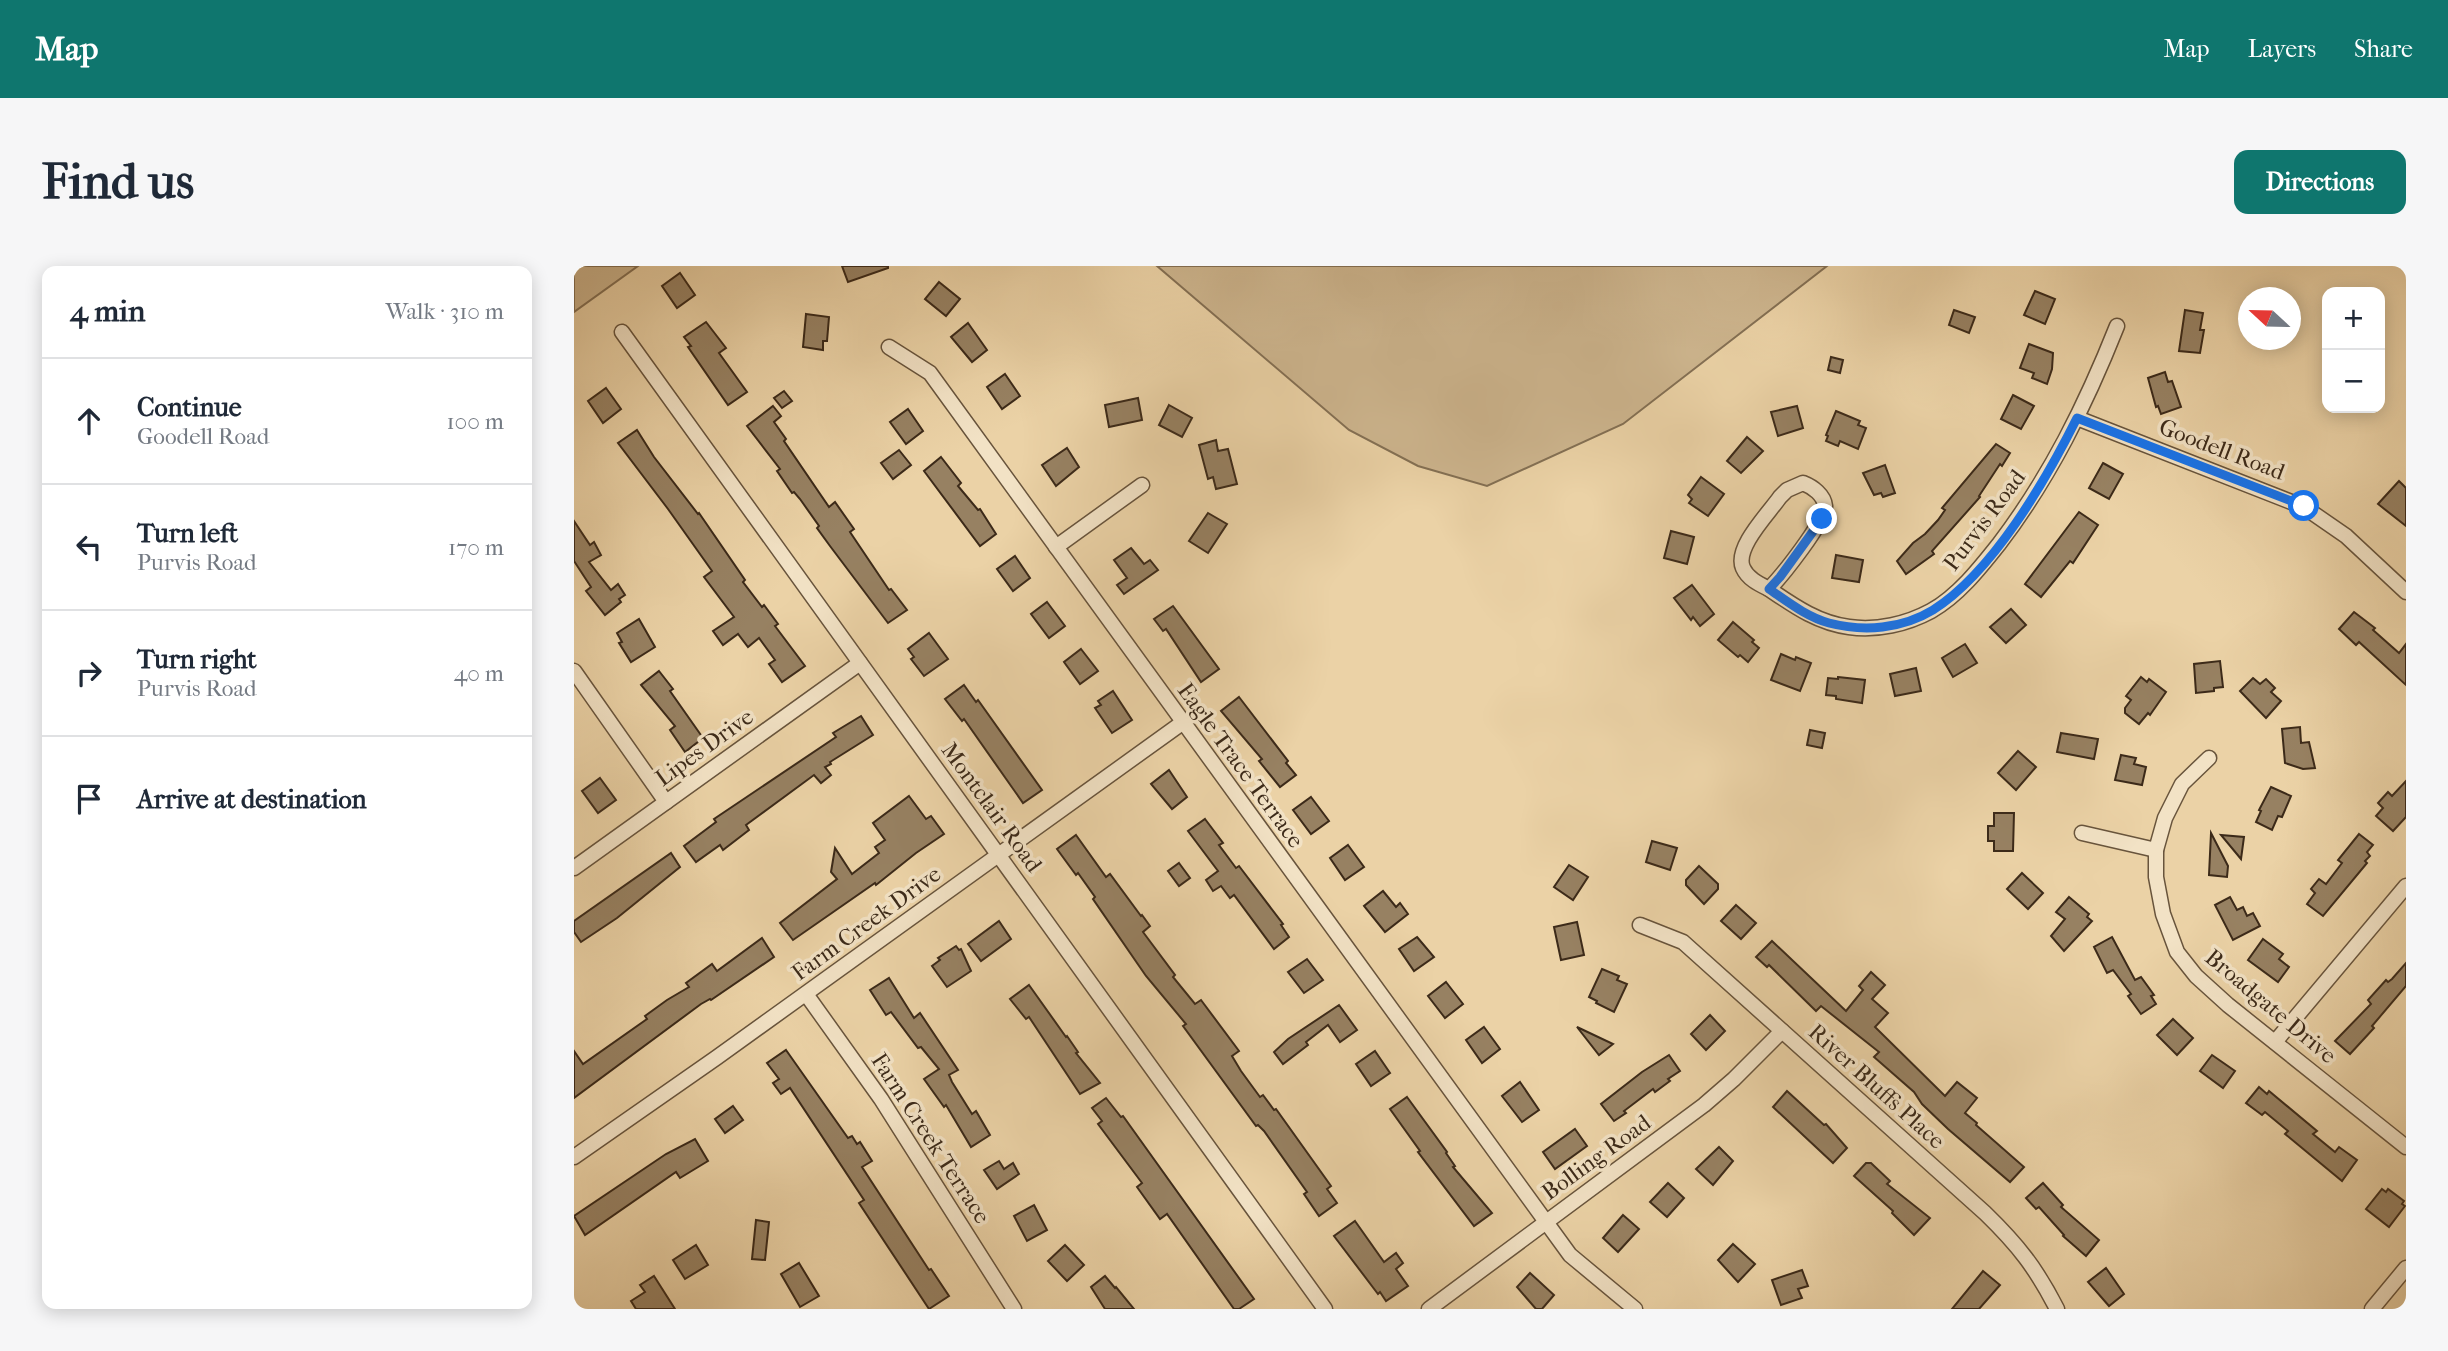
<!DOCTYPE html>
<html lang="en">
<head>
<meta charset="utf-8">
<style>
  body { margin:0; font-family:"IM FELL French Canon",serif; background:#f6f6f7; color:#1f2937 }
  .controls { position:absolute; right:21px; top:21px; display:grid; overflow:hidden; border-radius:14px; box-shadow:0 4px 18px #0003 }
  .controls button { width:63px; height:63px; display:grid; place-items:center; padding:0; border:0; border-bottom:2px solid #e0e1e3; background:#fff; color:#1f2937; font:35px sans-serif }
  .compass { position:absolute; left:1664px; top:21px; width:63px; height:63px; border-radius:50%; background:#fff; box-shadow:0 4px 18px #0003; rotate:292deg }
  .stop { position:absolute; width:21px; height:21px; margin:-16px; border:5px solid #1a73e8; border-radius:50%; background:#fff }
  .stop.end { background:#1a73e8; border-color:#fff; box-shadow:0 2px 7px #0008 }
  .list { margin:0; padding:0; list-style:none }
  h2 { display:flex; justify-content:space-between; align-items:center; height:91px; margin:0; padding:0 28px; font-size:30px }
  h2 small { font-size:23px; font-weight:400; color:#747a83 }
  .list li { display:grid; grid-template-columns:46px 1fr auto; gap:21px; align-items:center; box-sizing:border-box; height:126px; padding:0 28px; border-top:2px solid #e0e1e3 }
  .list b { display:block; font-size:26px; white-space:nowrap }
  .list p { margin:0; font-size:23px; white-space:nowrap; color:#747a83 }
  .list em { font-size:23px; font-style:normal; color:#747a83 }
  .icon { flex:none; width:38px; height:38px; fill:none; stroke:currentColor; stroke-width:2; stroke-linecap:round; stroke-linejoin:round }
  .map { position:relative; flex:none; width:1832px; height:1043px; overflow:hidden; border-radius:14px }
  header { display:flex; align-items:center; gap:42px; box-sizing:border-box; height:98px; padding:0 35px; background:#0f766e; color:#fff }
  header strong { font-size:33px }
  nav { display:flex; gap:38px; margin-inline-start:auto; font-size:24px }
  .intro { display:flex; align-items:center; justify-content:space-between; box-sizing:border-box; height:168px; padding:0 42px }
  h1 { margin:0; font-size:49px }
  .button { padding:18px 32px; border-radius:14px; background:#0f766e; color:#fff; font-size:24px; font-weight:700 }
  main { display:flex; gap:42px; padding:0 42px }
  aside { flex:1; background:#fff; border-radius:14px; box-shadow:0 4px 18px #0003 }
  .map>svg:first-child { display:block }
  .green { fill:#cdb58e; stroke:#847054; stroke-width:2 }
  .building { fill:#978162; stroke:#3c2a19; stroke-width:2 }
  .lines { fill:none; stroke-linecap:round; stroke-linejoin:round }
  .street-casing { stroke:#68543c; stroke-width:17 }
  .street { stroke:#f2e2c5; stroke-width:14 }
  .route { stroke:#1a73e8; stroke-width:9 }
  .labels { text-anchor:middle; stroke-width:7; stroke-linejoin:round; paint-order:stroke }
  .street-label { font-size:23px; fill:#3c2a19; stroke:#f2e2c5 }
</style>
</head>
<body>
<header>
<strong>Map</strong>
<nav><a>Map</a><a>Layers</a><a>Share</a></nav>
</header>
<div class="intro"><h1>Find us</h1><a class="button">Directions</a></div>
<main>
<aside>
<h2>4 min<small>Walk · 310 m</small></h2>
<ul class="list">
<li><svg class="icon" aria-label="ahead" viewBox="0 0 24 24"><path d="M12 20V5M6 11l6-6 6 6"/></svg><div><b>Continue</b><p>Goodell Road</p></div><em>100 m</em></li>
<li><svg class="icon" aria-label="left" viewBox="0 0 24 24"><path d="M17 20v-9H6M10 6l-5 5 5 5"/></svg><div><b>Turn left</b><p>Purvis Road</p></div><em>170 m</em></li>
<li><svg class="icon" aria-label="right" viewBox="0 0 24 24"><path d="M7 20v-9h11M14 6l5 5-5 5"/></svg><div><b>Turn right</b><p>Purvis Road</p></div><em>40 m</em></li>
<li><svg class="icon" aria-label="arrive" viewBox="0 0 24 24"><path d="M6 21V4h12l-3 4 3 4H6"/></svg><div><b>Arrive at destination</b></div></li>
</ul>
</aside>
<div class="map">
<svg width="1832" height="1043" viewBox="0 0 1832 1043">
  <rect width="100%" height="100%" fill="#ebd2a6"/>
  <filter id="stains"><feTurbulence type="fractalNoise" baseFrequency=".00286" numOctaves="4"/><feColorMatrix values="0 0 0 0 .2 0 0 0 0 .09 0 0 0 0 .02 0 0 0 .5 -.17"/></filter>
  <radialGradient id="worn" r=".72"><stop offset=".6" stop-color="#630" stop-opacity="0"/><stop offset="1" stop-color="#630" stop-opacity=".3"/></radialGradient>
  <g class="green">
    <polygon points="0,0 64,0 0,46"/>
    <polygon points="583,0 1253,0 1049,158 913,220 844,200 775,164"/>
  </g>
  <g class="building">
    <polygon points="268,0 314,0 314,2 274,16"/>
    <polygon points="106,7 121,29 103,42 88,20"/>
    <polygon points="365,16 386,33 372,50 351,33"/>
    <polygon points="1461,25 1481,33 1471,58 1450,49"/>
    <polygon points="1380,44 1401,51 1395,67 1375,59"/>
    <polygon points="1611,44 1629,47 1626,64 1630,64 1626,87 1605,85"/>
    <polygon points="232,48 255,51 253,75 249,75 249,84 229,81"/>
    <polygon points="132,56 152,82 145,87 173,126 154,139 114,81 117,80 110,71"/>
    <polygon points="394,57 413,84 398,96 377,71"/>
    <polygon points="1455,78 1479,87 1478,103 1473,118 1458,112 1460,107 1446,102"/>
    <polygon points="1257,91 1269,94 1266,107 1254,104"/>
    <polygon points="1591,106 1594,116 1598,115 1607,141 1587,148 1584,140 1582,141 1574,112"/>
    <polygon points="431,108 446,130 428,143 413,121"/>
    <polygon points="32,122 47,143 29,157 14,135"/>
    <polygon points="210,125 218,135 208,142 200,132"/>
    <polygon points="1439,129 1460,140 1447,163 1427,153"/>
    <polygon points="564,132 568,154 535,161 531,139"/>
    <polygon points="595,139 618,152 608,171 585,159"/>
    <polygon points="199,140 207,150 200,156 212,173 210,175 255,241 261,236 280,263 276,266 315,324 317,323 333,344 314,357 256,280 243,262 245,260 226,233 220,226 218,227 203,205 206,203 173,160"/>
    <polygon points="1223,140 1229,162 1204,170 1197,146"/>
    <polygon points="334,143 349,165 332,178 316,156"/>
    <polygon points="1262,145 1286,155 1284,159 1292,162 1284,183 1266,175 1264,180 1252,175 1254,170 1252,169"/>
    <polygon points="63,164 80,191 124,248 125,247 171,314 169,316 188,341 190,339 204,358 201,360 231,400 208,416 195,398 201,394 185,372 174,381 164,368 149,379 139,365 160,351 130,311 138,305 94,243 44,177"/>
    <polygon points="1173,171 1189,185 1167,207 1153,195"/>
    <polygon points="642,174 644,185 654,183 663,218 642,223 639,211 634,213 625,179"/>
    <polygon points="1422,178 1436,187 1428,200 1426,198 1405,230 1406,231 1358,285 1360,288 1332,308 1323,295 1339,277 1351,268 1364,254 1371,244 1368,242"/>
    <polygon points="493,182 505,201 482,220 468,199"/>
    <polygon points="325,184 337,199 319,213 307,197"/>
    <polygon points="367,191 387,217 384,220 404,244 406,243 422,268 406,280 350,205"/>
    <polygon points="1529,197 1549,208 1535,233 1515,222"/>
    <polygon points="1311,199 1321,227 1309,231 1307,227 1300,229 1289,207"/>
    <polygon points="1127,211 1150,228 1134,250 1115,237 1118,233 1114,229"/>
    <polygon points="1825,215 1832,222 1832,260 1804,238"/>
    <polygon points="1505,246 1524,259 1499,297 1496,295 1467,331 1451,318"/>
    <polygon points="634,247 653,258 634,287 615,275"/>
    <polygon points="0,255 16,279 20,276 27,289 15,296 37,324 44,318 51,329 45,333 47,336 31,349 12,325 17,321 0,295"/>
    <polygon points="1097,265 1120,271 1113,298 1090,292"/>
    <polygon points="557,282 570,298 576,294 584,304 550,328 543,319 553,312 540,294"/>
    <polygon points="1262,289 1289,294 1285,316 1258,312"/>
    <polygon points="441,290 456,312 439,325 423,303"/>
    <polygon points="1118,319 1140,348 1126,360 1119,351 1117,354 1100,332"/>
    <polygon points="473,336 491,360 475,372 457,348"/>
    <polygon points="599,340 645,403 627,416 592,363 589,365 580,353"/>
    <polygon points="1437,343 1452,359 1432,377 1416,361"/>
    <polygon points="1780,346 1801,362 1799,364 1825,387 1832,378 1832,419 1785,376 1782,379 1765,363"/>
    <polygon points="65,353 81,381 57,396 45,377 48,376 43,367"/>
    <polygon points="1159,356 1180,374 1178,376 1185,382 1174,396 1166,389 1164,391 1144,374"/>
    <polygon points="355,367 374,393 350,410 337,393 340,391 334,383"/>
    <polygon points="1391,378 1403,397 1379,411 1368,392"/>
    <polygon points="507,383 524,405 506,418 490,396"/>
    <polygon points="1207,388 1221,394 1222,391 1237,397 1226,425 1197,414"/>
    <polygon points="1646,395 1649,421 1640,422 1640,425 1622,427 1620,398"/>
    <polygon points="1342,402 1347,425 1321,430 1316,408"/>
    <polygon points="85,405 99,423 96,425 129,472 111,486 96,464 101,460 67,419"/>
    <polygon points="1264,411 1291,414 1288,437 1262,433 1262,430 1252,429 1254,412 1264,413"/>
    <polygon points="1567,411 1573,416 1575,413 1592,426 1576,449 1574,447 1565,458 1551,447 1551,442 1557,434 1552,430"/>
    <polygon points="1679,412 1686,418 1692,413 1701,422 1697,426 1707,435 1692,452 1666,425"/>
    <polygon points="390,419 402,436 404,434 468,524 449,537 390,453 388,455 371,433"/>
    <polygon points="539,425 558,454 538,467 521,442 527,439 524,435"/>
    <polygon points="665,431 714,495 712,497 722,509 706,521 685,495 688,493 647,445"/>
    <polygon points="287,450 299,469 256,496 257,498 251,501 257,509 247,517 240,509 172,559 175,564 149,584 146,579 122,596 110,580 142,556 140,553 262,471 259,467"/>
    <polygon points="1726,461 1727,477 1735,476 1741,502 1729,503 1711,497 1708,463"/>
    <polygon points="1236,464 1251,467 1248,482 1233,479"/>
    <polygon points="1487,467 1524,473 1520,493 1483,486"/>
    <polygon points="1444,485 1462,501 1442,524 1424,507"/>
    <polygon points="1547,489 1562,492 1560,498 1572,501 1568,519 1541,514"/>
    <polygon points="595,504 613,531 598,543 577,518"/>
    <polygon points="26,512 42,534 24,547 8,525"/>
    <polygon points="1832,515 1832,551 1819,565 1802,550 1809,542 1804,537 1814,526 1818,530"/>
    <polygon points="1697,521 1717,530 1708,551 1704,550 1698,564 1682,556 1687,545 1685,544"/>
    <polygon points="335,530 352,553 357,550 370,568 342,587 302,619 301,617 219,674 206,657 263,613 257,606 261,582 278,608 305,587 301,581 311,574 299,557"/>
    <polygon points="737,531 755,555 737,568 719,544"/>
    <polygon points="1420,547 1440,547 1439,585 1420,585 1420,575 1414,575 1414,560 1420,560"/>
    <polygon points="631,553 649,577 645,579 662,602 665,600 709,658 707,659 715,671 700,683 660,629 656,632 647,620 639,625 632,614 644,605 614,565"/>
    <polygon points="1637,567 1654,600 1653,611 1635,609"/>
    <polygon points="1785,568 1799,579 1793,586 1796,590 1791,595 1793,597 1749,650 1733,638 1741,627 1737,623 1745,613 1752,618 1768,597 1764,594"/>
    <polygon points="502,569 532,611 536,608 567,650 568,649 576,660 569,666 601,709 599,711 621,738 627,734 665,785 658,790 667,805 686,831 689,829 700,844 702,843 757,920 753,923 763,937 745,950 730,928 733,926 690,865 684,859 682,860 609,760 612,758 572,710 519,633 521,631 504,607 502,609 483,583"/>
    <polygon points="1647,569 1670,571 1667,593"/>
    <polygon points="1078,575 1103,582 1096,604 1072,596"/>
    <polygon points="774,579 790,601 771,614 756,592"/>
    <polygon points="97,587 106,601 43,652 7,676 0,666 0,655"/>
    <polygon points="605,597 616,612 605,620 594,605"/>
    <polygon points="995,599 1014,611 999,634 980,621"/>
    <polygon points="1125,600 1144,618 1144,623 1130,638 1112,619 1112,614"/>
    <polygon points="1448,607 1469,627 1454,643 1433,623"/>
    <polygon points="809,625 822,641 826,637 834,648 811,666 790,640"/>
    <polygon points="1495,631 1515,648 1513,651 1518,655 1490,685 1477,670 1491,653 1482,646"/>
    <polygon points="1656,631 1663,644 1669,641 1673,650 1679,647 1686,660 1659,674 1641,639"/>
    <polygon points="1162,639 1182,657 1167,673 1147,655"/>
    <polygon points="425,655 437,673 407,695 394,678"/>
    <polygon points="1003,656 1010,689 987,694 980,661"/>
    <polygon points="843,671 860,691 840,705 825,683"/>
    <polygon points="1538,671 1561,714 1567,711 1580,729 1577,730 1582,738 1567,748 1554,730 1557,728 1539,704 1533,707 1520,681"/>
    <polygon points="188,672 200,691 137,734 136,733 127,738 0,832 0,785 9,798 73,753 71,750 93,734 115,721 112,717 138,698 143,705"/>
    <polygon points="1689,673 1709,688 1705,693 1715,701 1704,716 1674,694"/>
    <polygon points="1198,675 1272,745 1289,724 1285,720 1297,706 1311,719 1298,733 1314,747 1301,761 1371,830 1383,816 1403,832 1391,847 1403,857 1402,859 1450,901 1436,916 1374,863 1348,838 1340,826 1300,791 1305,786 1247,740 1242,745 1195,699 1193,701 1182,691"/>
    <polygon points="382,680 385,684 387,683 397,705 373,721 358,700 366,694 364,692"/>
    <polygon points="733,693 749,714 730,727 714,706"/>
    <polygon points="1832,697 1832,720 1798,760 1800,762 1776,788 1761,775 1797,738 1794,734 1812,714 1814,716 1818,713"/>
    <polygon points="1028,703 1045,710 1043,714 1053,718 1040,746 1022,737 1023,735 1015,731"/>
    <polygon points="315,712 340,752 346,747 384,804 375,809 378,816 398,848 402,845 416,869 397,881 372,839 370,841 350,813 365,803 347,781 344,782 317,746 312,749 296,724"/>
    <polygon points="872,716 889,738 871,752 854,730"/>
    <polygon points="455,719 492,771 493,770 504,786 502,787 526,817 506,828 455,751 452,753 436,733"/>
    <polygon points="765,739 783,764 766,776 754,759 732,776 734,779 709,798 700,786 714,773"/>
    <polygon points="1136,749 1151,765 1132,784 1117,768"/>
    <polygon points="1599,753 1619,772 1603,789 1583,769"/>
    <polygon points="910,761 926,783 908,797 892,774"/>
    <polygon points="1003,761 1039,778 1025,789"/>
    <polygon points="212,784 274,872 278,870 283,878 286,876 298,895 288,901 355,1004 357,1003 375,1030 355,1043 285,937 290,934 216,822 207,828 199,817 205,813 193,797"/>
    <polygon points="801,785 816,807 797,820 782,798"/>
    <polygon points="1095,789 1106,805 1094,813 1096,815 1081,826 1079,823 1050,845 1052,847 1040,855 1027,838 1068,806"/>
    <polygon points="1638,789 1661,805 1649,822 1626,805"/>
    <polygon points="946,816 965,844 948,856 928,830"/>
    <polygon points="1685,821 1693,828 1695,825 1743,865 1739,868 1761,886 1765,881 1783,894 1768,915 1711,868 1714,865 1691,846 1688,849 1672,837"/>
    <polygon points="1213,825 1250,859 1252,858 1273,882 1259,897 1199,841"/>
    <polygon points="833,831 873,886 872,887 881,900 879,901 918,947 900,960 844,886 846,885 816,843"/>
    <polygon points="532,832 547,851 549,850 680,1033 665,1043 660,1043 593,948 586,953 563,921 568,917 524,858 528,855 518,842"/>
    <polygon points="159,840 169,854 151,867 141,853"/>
    <polygon points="1001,863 1013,880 981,903 969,886"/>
    <polygon points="121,873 134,895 106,912 102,906 11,969 0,950 92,888"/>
    <polygon points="1145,881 1159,895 1139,919 1122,903"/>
    <polygon points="425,895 430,903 439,897 445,908 423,923 410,904"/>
    <polygon points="1292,897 1297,897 1316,915 1313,918 1356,952 1340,969 1318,947 1319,945 1280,910"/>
    <polygon points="1094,917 1110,932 1093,951 1076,936"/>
    <polygon points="1469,917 1489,939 1487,941 1525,974 1512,990 1489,970 1490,969 1465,941 1462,943 1452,932"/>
    <polygon points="1808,923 1812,926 1814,923 1830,935 1828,938 1831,940 1815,961 1792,943"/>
    <polygon points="460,939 473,964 453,975 440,950"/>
    <polygon points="1049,949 1065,963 1044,986 1029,972"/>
    <polygon points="182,954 195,956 191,994 178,993"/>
    <polygon points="781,955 810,996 822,987 829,997 822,1003 834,1020 812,1035 806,1026 804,1028 760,970"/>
    <polygon points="1159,978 1181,998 1164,1016 1144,994"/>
    <polygon points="122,979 134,999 111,1013 99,994"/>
    <polygon points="491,979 510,999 493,1015 474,995"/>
    <polygon points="225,997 245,1030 226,1041 207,1008"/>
    <polygon points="1532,1002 1550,1028 1535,1040 1514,1016"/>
    <polygon points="1228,1004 1234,1020 1224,1023 1228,1032 1207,1039 1198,1014"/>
    <polygon points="1409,1005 1426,1019 1405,1043 1378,1043"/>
    <polygon points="956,1007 980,1029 968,1043 962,1043 943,1021"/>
    <polygon points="80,1010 101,1043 62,1043 57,1035 71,1026 66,1019"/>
    <polygon points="531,1010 541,1022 542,1021 560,1043 531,1043 517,1021"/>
  </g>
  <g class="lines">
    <g class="street-casing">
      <g id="street">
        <polyline points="48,66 751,1043"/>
        <polyline points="315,81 356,107 996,989 1061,1043"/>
        <polyline points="1503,152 1730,241 1772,270 1832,326"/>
        <path d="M1229 217C1239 221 1250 229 1251 240 1252 255 1207 311 1195 323 1185 318 1174 313 1169 302 1160 282 1195 247 1206 231L1213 224Z"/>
        <polyline points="482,281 568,219"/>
        <path d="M1195 323C1220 340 1244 357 1275 361 1303 365 1333 358 1357 345 1384 330 1406 302 1425 278 1476 211 1512 138 1543 60"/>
        <polyline points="0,405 92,536"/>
        <polyline points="1635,492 1608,518 1591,552 1582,584 1582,611 1589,648 1603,686 1622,710 1654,739 1832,881"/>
        <polyline points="1508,567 1582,584"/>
        <polyline points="0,602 286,397"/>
        <path d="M1066 659 1109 676 1411 947C1444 979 1462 1002 1483 1043"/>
        <polyline points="232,728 307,833 440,1043"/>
        <polyline points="1701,776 1832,620"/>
        <polyline points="0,891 142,792 608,457"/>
        <polyline points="855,1043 1130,839 1160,813 1208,765"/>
        <polyline points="1798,1043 1832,1002"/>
      </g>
    </g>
    <use href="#street" class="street"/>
  </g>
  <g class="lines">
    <path class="route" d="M1248 253 1206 311 1195 323C1214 336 1233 351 1255 357 1290 366 1328 363 1359 344 1419 306 1472 214 1503 152L1730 240"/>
  </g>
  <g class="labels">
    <g class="street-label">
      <text transform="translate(1648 183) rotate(21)" y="8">Goodell Road</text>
      <text transform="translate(1410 254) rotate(-53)" y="8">Purvis Road</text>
      <text transform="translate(130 481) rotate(-36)" y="8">Lipes Drive</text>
      <text transform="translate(667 499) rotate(54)" y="8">Eagle Trace Terrace</text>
      <text transform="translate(418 541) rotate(54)" y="8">Montclair Road</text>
      <text transform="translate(292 657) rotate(-36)" y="8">Farm Creek Drive</text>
      <text transform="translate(1697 740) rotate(40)" y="8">Broadgate Drive</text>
      <text transform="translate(1303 820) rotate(42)" y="8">River Bluffs Place</text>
      <text transform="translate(357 872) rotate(57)" y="8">Farm Creek Terrace</text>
      <text transform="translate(1022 891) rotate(-36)" y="8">Bolling Road</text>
    </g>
  </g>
  <rect width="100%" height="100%" filter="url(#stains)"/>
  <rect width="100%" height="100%" fill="url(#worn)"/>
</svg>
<div class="controls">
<button>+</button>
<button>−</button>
</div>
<svg class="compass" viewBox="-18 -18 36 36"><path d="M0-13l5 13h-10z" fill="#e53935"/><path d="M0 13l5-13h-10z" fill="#747a83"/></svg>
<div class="stop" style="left:1730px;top:240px"></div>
<div class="stop end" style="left:1248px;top:253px"></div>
</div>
</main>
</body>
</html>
